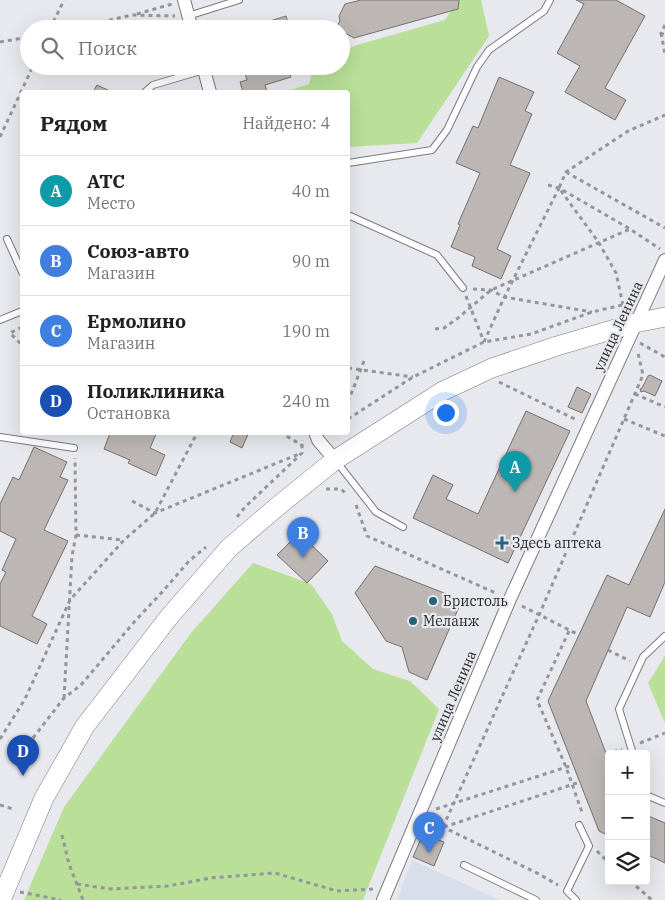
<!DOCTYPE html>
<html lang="ru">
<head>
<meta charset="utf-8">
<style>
  body { margin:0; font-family:"IBM Plex Serif",serif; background:#f6f6f6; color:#202124 }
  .controls { position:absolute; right:15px; bottom:15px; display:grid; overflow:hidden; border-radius:5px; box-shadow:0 5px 20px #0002 }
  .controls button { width:45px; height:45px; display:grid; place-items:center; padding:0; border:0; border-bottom:1px solid #e0e0e0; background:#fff; color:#202124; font:25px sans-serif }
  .you { position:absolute; left:445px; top:412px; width:18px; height:18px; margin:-12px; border:4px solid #fff; border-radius:50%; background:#1a73e8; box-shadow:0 0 0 8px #1a73e833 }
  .badge { display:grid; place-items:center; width:32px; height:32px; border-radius:50%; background:#246379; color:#fff; font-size:16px; font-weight:700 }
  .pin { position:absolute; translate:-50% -41px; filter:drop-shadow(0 1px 2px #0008) }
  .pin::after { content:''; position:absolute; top:26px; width:18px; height:15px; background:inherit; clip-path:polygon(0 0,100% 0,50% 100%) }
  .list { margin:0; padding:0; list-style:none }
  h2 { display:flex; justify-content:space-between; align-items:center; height:65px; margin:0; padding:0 20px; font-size:21px }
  h2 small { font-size:16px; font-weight:400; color:#757577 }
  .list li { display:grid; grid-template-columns:32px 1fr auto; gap:15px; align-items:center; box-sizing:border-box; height:70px; padding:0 20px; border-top:1px solid #e0e0e0 }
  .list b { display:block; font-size:19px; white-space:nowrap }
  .list p { margin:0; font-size:16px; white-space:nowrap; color:#757577 }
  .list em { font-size:16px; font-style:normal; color:#757577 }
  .icon { flex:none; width:28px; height:28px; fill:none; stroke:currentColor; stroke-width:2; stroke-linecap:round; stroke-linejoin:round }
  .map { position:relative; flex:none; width:665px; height:900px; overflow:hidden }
  .search { position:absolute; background:#fff; box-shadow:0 5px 20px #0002; left:20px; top:20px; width:330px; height:55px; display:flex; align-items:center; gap:12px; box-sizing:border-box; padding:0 18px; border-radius:28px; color:#757577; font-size:19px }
  .panel { position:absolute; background:#fff; box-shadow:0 5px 20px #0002; left:20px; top:90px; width:330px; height:345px; border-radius:5px }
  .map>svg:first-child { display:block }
  .built { fill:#d8deea }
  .green { fill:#b9df98 }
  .building { fill:#bcb7b4; stroke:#76716e }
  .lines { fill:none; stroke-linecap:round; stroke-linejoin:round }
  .lane-casing { stroke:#7a7c81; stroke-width:8 }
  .street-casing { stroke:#7a7c81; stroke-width:14 }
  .secondary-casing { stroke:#7a7c81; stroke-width:20 }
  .path { stroke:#949699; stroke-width:3; stroke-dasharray:4 4; stroke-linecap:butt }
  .lane { stroke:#fff; stroke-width:6 }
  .street { stroke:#fff; stroke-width:12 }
  .secondary { stroke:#fff; stroke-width:19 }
  .poi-dot { fill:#246379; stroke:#e7e9ee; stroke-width:2 }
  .labels { text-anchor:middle; stroke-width:4.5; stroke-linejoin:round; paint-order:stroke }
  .street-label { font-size:14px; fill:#27282a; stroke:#e7e9ee }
  .poi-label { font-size:14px; fill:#27282a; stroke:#e7e9ee; text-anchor:start }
</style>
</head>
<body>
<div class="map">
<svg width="665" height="900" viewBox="0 0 665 900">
  <rect width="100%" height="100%" fill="#e7e9ee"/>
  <polygon class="built" points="412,860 500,900 397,900"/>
  <g class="green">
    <polygon points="458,0 481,0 489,36 417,143 348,147 348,92 284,92 309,84 314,66 341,66 341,52 357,45 445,20"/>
    <polygon points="253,563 311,584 332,614 342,641 373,669 410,681 439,709 363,900 24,900 64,807 191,633"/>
    <polygon points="665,656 665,723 648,683"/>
  </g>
  <g class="building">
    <polygon points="361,0 459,0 458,9 354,38 341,31 341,29 336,28 340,21 339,16 345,4"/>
    <polygon points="576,0 616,0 645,16 605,88 626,100 615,120 565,92 580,66 557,53 584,4"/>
    <polygon points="286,16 290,29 259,29 271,25 270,21"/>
    <polygon points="243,66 287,66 291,77 265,85 267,92 243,92 240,82 247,80"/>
    <polygon points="499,77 534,92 525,111 532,114 510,165 530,173 497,249 511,256 501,279 472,266 475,257 451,247 460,225 458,224 480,173 456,163 473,126 478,128"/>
    <polygon points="97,85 112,92 93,92"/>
    <polygon points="650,375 662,381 655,396 644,391 641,392 640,389 642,388 648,376"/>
    <polygon points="577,387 591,394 582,413 568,407"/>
    <polygon points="526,411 570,431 508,563 413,518 433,475 453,485 446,499 478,514"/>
    <polygon points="109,432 157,432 150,448 165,455 156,476 128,463 130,460 104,449 110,433"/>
    <polygon points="234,432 249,432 242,448 230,442"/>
    <polygon points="34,447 67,462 60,477 68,480 44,530 68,541 32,616 47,624 37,644 0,626 0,584 6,572 2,570 16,539 0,531 0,504 13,477 19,480"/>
    <polygon points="665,509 665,582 650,617 627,607 586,701 609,761 609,836 599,831 548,701 607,575 629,585"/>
    <polygon points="299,533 328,561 307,583 277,555"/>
    <polygon points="375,566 462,600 427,680 409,672 402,647 386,641 355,593"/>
    <polygon points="646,815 665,823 665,863 646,854"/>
    <polygon points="423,834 444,842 434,866 413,857"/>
  </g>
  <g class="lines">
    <g class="lane-casing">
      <g id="lane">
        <polyline points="188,16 239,0"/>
        <polyline points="145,92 153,85 204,70"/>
        <polyline points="348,163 432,150 447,130 477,67 489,50 544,11 550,0"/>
        <polyline points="348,215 437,255 463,288"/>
        <polyline points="7,239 22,272"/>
        <polyline points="0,320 22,311"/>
        <polyline points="0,437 74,448"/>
        <polyline points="336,461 376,512 403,527"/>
        <polyline points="633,754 619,709 643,657 665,636"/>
        <polyline points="646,795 665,803"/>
        <polyline points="464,865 536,900"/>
        <polyline points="576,900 567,891 589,846 579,825"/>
      </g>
    </g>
    <g class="street-casing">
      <g id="street">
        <polyline points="184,0 192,29"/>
        <polyline points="203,66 210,92"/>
        <polyline points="315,432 318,440 335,460"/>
        <polyline points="383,900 510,599 665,260"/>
      </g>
    </g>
    <g class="secondary-casing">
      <polyline id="secondary" points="1,900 44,798 85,726 169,617 229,548 278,506 335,460 443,391 492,368 557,346 635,323 665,317"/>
    </g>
    <g class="path">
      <polyline points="137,14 172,4"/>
      <polyline points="665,25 661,33 665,35"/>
      <polyline points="50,29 64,0"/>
      <polyline points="70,29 132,15 175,16"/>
      <polyline points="661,33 665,54"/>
      <polyline points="0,42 29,37"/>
      <polyline points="0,137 33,66"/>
      <polyline points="566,172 665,228"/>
      <polyline points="548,185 559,188 630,229 660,249"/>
      <polyline points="473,289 491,290 504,297 592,312"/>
      <polyline points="466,296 484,342"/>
      <polyline points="623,305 616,273 599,243 559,188 566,172 628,131 665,115"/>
      <polyline points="22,327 10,333 22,345"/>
      <polyline points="435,329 444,328 458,318 491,290 630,229"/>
      <polyline points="484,342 503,300 559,188"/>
      <polyline points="640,343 665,357"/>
      <polyline points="348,368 413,377"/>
      <polyline points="499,382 577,420"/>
      <polyline points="635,394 665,407"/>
      <polyline points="348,402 364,361"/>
      <polyline points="348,419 413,377 484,342 531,334 592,312 631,303"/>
      <polyline points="624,419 665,436"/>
      <polyline points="280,432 303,446"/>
      <polyline points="326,489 341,489 347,495"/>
      <polyline points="132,501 155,513 299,454"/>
      <polyline points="356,505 367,536 498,594"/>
      <polyline points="237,517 245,507 302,453 302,440"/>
      <polyline points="76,535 123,540"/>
      <polyline points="522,606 579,635"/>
      <polyline points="569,631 537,700 566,767 583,815"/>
      <polyline points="608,650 630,661"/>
      <polyline points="64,698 72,556 76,535 75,458"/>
      <polyline points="33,738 64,698 81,685 135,621 164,590 189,561 206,547"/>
      <polyline points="0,739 25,699 70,600 124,540 155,513 195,437 195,432"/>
      <polyline points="640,743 665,733"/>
      <polyline points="606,754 622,749"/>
      <polyline points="0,805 13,809"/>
      <polyline points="436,809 573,765"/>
      <polyline points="443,827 539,615 643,375 638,353"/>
      <polyline points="444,827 580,782"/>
      <polyline points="426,831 443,827 539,874 558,885"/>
      <polyline points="62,835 69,864 83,900"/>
      <polyline points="597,851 609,863"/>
      <polyline points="630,881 652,900"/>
      <polyline points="77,884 110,889 168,886 210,878 275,873 337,891 373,889"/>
      <polyline points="20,892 61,900"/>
    </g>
    <use href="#lane" class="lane"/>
    <use href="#street" class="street"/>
    <use href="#secondary" class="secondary"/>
  </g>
  <g class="poi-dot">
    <path d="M499.5 535.5h5v5h5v5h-5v5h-5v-5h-5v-5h5z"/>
    <circle cx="433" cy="601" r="5"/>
    <circle cx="413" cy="621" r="5"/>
  </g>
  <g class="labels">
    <g class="street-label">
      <text transform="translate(618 326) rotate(-65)" y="5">улица Ленина</text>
      <text transform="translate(453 696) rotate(-67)" y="5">улица Ленина</text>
    </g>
    <g class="poi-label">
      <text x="512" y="548">Здесь аптека</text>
      <text x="443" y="606">Бристоль</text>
      <text x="423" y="626">Меланж</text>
    </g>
  </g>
</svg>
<div class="controls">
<button>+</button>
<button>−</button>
<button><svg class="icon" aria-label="layers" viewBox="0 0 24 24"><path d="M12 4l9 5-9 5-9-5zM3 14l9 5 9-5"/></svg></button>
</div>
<div class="you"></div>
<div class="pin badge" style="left:515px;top:492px;background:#0f9aa8">A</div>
<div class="pin badge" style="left:303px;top:558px;background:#3f7fe0">B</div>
<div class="pin badge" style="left:429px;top:853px;background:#3f7fe0">C</div>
<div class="pin badge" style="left:23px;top:776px;background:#1a4fb4">D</div>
<div class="search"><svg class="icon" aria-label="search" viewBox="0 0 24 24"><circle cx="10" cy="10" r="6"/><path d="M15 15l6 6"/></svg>Поиск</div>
<section class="panel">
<h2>Рядом<small>Найдено: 4</small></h2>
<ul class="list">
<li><span class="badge" style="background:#0f9aa8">A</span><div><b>АТС</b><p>Место</p></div><em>40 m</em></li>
<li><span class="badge" style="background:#3f7fe0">B</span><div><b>Союз-авто</b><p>Магазин</p></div><em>90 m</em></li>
<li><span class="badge" style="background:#3f7fe0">C</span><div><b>Ермолино</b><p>Магазин</p></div><em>190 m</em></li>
<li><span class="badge" style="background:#1a4fb4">D</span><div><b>Поликлиника</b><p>Остановка</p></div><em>240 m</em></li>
</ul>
</section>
</div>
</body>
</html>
